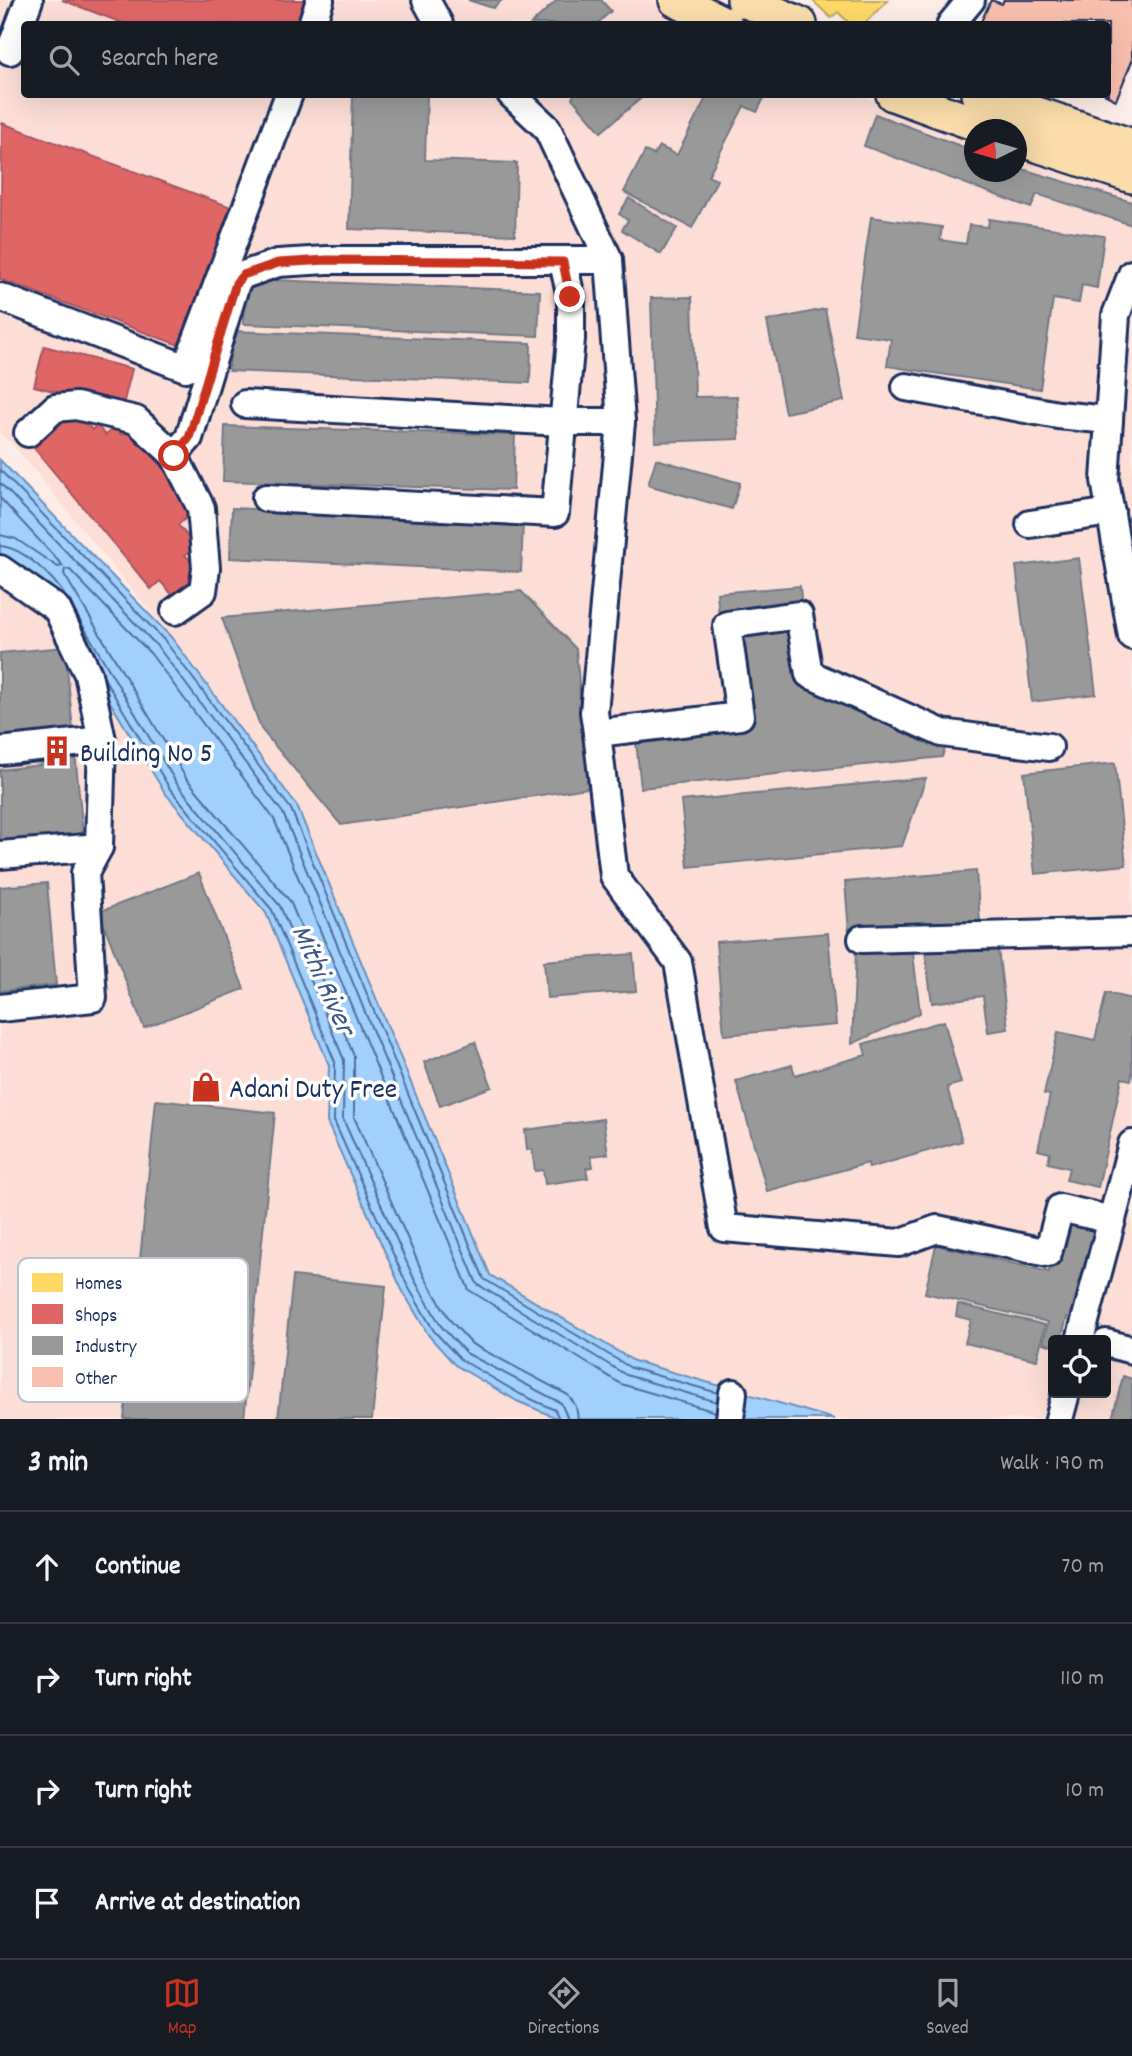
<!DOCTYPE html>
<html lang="en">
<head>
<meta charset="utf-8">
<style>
  body { margin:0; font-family:Dekko,sans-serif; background:#242831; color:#f1f3f6 }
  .controls { position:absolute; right:21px; bottom:21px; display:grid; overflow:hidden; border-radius:7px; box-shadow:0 7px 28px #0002 }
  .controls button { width:63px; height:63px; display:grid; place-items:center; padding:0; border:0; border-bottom:2px solid #363941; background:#171b24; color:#f1f3f6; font:35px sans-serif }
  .compass { position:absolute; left:964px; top:119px; width:63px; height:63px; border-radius:50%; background:#171b24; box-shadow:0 7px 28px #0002; rotate:265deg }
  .stop { position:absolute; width:21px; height:21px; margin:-16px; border:5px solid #c8321e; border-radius:50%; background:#fff }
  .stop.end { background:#c8321e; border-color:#fff; box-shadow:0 2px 7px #0008 }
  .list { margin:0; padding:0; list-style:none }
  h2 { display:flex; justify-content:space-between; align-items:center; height:91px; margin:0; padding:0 28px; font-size:30px }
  h2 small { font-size:23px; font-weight:400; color:#9ea1a6 }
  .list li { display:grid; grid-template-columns:46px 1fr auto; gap:21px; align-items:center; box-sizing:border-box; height:112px; padding:0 28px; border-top:2px solid #363941 }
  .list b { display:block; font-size:26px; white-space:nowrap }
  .list em { font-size:23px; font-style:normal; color:#9ea1a6 }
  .icon { flex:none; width:38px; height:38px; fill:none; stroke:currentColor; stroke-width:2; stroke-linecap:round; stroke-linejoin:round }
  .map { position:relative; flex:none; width:1132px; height:1419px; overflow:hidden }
  .search { position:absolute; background:#171b24; box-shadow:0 7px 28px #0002; left:21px; right:21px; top:21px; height:77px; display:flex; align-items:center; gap:18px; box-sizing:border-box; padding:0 24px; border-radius:7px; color:#9ea1a6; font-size:26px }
  .sheet { height:539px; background:#171b24 }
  nav { display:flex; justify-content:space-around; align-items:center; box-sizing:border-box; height:98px; border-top:2px solid #363941; background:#171b24; font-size:19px; color:#9ea1a6 }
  nav a { display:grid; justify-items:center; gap:4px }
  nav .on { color:#c8321e }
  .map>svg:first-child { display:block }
  .built { fill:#fcded6; fill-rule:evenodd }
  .water { fill:#a1d0fd; stroke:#6b90bd; stroke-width:2 }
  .homes { fill:#ffd966; stroke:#bba664; stroke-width:2 }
  .shops { fill:#e06666; stroke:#a55664; stroke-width:2 }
  .industry { fill:#999; stroke:#737987; stroke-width:2 }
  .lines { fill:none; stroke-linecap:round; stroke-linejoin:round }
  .shore { stroke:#516f9e; stroke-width:2 }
  .building { fill:#f8bfae; stroke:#1b2f5e; stroke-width:2 }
  .minor-casing { stroke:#1b2f5e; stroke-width:32 }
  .major-casing { stroke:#1b2f5e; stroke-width:38 }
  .minor { stroke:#fff; stroke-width:26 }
  .major { stroke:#faddab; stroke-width:33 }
  .route { stroke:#c8321e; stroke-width:9 }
  .labels { text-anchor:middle; stroke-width:7; stroke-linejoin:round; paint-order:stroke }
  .poi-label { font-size:28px; fill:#1b2f5e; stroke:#fff; text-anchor:start }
  .water-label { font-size:30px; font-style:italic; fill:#3c5786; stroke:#fff }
  .key { fill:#fff; stroke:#bbc1cf; stroke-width:2 }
  .key-label { font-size:19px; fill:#1b2f5e }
</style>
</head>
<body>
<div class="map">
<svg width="1132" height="1419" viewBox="0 0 1132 1419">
  <rect width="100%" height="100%" fill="#fdece7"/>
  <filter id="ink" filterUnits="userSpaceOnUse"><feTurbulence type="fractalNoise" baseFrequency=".0143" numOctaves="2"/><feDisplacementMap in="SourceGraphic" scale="14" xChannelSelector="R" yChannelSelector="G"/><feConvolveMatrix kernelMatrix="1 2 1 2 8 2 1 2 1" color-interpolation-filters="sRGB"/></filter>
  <g filter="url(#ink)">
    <g class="built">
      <path d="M0 0H650L685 24H24V94L858 95 974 138V172H1016L1017 153 1132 195V1419H834L634 1361 490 1275 297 806 171 637 16 448 0 434ZM1053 1340H1106V1393H1053Z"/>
      <polygon points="0,560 42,589 165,793 266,913 329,1065 327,1122 401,1288 429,1336 455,1365 517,1401 559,1419 0,1419"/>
    </g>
    <polygon class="water" points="0,460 171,637 297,806 490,1275 634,1361 834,1419 559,1419 517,1401 455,1365 429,1336 401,1288 327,1122 329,1065 266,913 165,793 42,589 0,560"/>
    <polygon class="homes" points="812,0 888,0 864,24 850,24 838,12 831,18"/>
    <g class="shops">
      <polygon points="62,0 319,0 310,24 125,24"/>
      <polygon points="2,123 234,208 184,347 0,279"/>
      <polygon points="44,346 132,369 122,409 34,386"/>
      <polygon points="76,411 92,430 97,425 105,435 115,427 122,435 130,428 190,501 192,513 178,525 196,546 185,555 204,575 175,598 160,581 151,589 33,447"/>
    </g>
    <g class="industry">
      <polygon points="468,0 502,0 493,8"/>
      <polygon points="557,0 601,0 611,11 597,24 531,24"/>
      <polygon points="353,94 427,94 425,160 517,163 515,235 349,229"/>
      <polygon points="575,94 646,94 601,132 572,98"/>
      <polygon points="708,94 766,94 757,112 744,106 708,176 717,180 692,228 624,192 645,151 654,155 659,146 677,155"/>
      <polygon points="875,114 974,151 974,172 1016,172 1016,167 1132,202 1132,225 1037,194 1031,208 864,146"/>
      <polygon points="629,198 677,228 661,254 622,230 628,220 619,214"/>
      <polygon points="871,217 942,227 940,240 966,244 969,225 988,227 989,219 1104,236 1097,288 1082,285 1079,303 1053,299 1040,389 887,366 891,339 854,334"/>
      <polygon points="245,279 540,291 538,336 243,324"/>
      <polygon points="692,297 695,397 737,396 739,439 655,442 651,298"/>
      <polygon points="825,309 844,401 785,413 767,321"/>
      <polygon points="231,331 531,343 530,383 229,371"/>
      <polygon points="225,426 515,435 513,490 223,481"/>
      <polygon points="656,459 740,483 732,509 648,485"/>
      <polygon points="232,508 523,522 521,572 230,558"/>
      <polygon points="1079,558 1096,694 1032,702 1016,566"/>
      <polygon points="800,586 802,610 719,617 717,593"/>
      <polygon points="521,591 576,649 588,788 341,825 261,729 222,618"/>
      <polygon points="789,621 798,677 946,745 942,757 641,788 635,732 743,717 732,628"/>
      <polygon points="65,647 85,856 0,864 0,770 41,765 37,733 0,738 0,653"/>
      <polygon points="1115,763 1126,865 1035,874 1024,773"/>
      <polygon points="926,778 902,846 688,867 681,801"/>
      <polygon points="976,871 980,921 849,932 845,882"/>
      <polygon points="199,873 244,989 144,1028 99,912"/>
      <polygon points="47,883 56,985 0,991 0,887"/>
      <polygon points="828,933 836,1025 724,1035 716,942"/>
      <polygon points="997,941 1008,1029 988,1032 983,996 932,1003 925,951"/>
      <polygon points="912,945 920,1013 852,1044 856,950"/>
      <polygon points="633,954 636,991 547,998 544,961"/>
      <polygon points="1106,993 1132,999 1132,1075 1131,1080 1122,1078 1098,1187 1066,1180 1069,1168 1048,1163 1050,1153 1038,1150 1050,1095 1044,1094 1058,1032 1095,1040"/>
      <polygon points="944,1021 961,1083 947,1087 962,1141 869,1168 868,1163 767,1191 736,1081 792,1065 795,1075 866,1055 863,1044"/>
      <polygon points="475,1042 492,1087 440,1106 424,1062"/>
      <polygon points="156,1100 275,1113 244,1419 124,1419"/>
      <polygon points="603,1119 608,1154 591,1156 593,1167 586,1168 588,1178 545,1184 543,1170 535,1171 532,1149 527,1150 525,1130"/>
      <polygon points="1062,1216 1096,1224 1074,1319 1067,1317 1061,1340 1053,1340 1053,1346 1043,1343 1048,1322 925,1293 936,1245 1049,1272"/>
      <polygon points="293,1276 386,1286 372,1419 278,1419"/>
      <polygon points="958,1304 1045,1325 1037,1360 965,1343 971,1320 956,1316"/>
      <polygon points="1123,1376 1132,1379 1132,1419 1112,1419"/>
    </g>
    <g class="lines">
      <g class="shore">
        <polyline points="0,470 165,641 291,809 484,1279 631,1368 718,1393"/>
        <polyline points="0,483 158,647 283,813 477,1284 626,1375 717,1402"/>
        <polyline points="0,498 63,566 58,567 16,539 0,535"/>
        <path d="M0 546C23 547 54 578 66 597"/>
        <polyline points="76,614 177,784 280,906 344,1060 343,1119 415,1281 441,1326 466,1353 561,1403 568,1419"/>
        <polyline points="104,678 170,789 272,910 335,1062 334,1121 407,1285 434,1331 460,1359 520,1394 555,1410 559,1419"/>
        <polyline points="578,1419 576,1406 568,1395 472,1344 450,1320 424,1276 354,1117 354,1056 290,901 186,778 64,574 65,569 70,570 151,654 274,819 469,1290 621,1384 716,1412"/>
      </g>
    </g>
    <polygon class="building" points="991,0 1002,4 1004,0 1132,0 1132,61 1116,100 1104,94 1108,94 1108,24 980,24"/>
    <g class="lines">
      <g class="minor-casing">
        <g id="minor">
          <polyline points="426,0 439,24"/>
          <polyline points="312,24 320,0"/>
          <polyline points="951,24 971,0"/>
          <polyline points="10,51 29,0"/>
          <polyline points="511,94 547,128 609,260 621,422 594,712 597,733 614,876 678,962 724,1228 899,1243 937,1229 1048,1253 1060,1208 1112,1220"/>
          <polyline points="1132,274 1116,315 1105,480 1132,636"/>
          <polyline points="0,297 186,368 289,94"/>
          <polyline points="906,387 1058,415 1109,420"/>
          <polyline points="245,404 562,422 621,422"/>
          <polyline points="28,433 55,408 76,406 136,420 174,455 189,438 236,283 243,275 278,263 327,260 609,260"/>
          <polyline points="174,455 201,508 206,568 203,591 175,611"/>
          <polyline points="266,498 555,513 571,339 571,297 563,262"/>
          <polyline points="1030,524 1111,512"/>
          <polyline points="0,569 57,609 88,674 102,740 99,847 85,873 93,998 0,1008"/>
          <polyline points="597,733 740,716 727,625 799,615 809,674 942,733 1049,747"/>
          <polyline points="0,751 102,740"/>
          <polyline points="0,855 99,847"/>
          <polyline points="862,939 1132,932"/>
          <polyline points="1080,1340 1132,1144"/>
          <polyline points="1106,1343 1132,1350"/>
          <polyline points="730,1419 733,1393"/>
          <polyline points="1059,1419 1066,1393"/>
        </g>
      </g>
      <g class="major-casing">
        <g id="major">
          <polyline points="676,0 725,24"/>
          <polyline points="744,0 800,24"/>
          <polyline points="893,94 993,130"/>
          <polyline points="978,94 1132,146"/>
          <polyline points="1016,138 1132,176"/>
        </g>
      </g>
      <use href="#minor" class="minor"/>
      <use href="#major" class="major"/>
    </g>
  </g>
  <g class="lines" filter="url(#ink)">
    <polyline class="route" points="174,456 189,438 236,283 243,275 278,263 327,260 563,262 570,297"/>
  </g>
  <defs>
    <g id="building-bare" transform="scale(2.415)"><path d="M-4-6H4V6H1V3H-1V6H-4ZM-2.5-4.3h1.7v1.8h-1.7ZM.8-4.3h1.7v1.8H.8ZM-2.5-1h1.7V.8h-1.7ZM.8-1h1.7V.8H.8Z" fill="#c8321e" stroke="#fff" stroke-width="2.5" paint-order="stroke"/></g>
    <g id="shop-bare" transform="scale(2.415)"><path d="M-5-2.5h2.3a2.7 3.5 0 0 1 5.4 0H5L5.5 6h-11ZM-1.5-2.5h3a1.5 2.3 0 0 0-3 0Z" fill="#c8321e" stroke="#fff" stroke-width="2.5" paint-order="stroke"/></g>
  </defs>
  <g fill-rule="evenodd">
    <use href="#building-bare" x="57" y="751"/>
    <use href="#shop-bare" x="206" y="1087"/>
  </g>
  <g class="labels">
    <g class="poi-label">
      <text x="80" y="761">Building No 5</text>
      <text x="229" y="1097">Adani Duty Free</text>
    </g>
    <g class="water-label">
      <text transform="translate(325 979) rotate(66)" y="10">Mithi River</text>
    </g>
  </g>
  <rect x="18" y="1258" width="230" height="144" rx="10" class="key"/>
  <rect x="32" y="1273" width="31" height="19" fill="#ffd966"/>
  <rect x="32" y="1304" width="31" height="20" fill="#e06666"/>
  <rect x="32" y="1336" width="31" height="19" fill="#999"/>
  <rect x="32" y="1367" width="31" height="20" fill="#f8bfae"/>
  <g class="key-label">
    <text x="75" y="1289">Homes</text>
    <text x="75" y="1321">Shops</text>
    <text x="75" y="1352">Industry</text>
    <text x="75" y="1384">Other</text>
  </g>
</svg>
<div class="controls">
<button><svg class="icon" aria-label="locate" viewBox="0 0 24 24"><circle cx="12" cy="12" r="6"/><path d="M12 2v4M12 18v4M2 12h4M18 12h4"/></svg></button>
</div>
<svg class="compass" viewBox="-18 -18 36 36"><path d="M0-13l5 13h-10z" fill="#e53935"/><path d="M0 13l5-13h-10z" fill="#9ea1a6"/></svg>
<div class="stop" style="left:174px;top:456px"></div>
<div class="stop end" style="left:570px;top:297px"></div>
<div class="search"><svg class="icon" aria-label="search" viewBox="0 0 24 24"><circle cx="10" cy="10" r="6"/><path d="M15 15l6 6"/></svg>Search here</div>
</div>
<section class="sheet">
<h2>3 min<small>Walk · 190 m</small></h2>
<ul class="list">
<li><svg class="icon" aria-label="ahead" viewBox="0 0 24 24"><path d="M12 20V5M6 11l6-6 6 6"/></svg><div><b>Continue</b></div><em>70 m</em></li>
<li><svg class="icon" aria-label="right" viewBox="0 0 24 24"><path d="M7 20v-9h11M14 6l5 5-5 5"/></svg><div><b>Turn right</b></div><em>110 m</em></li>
<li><svg class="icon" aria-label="right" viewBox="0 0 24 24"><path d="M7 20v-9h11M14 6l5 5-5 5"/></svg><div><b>Turn right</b></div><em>10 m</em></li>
<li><svg class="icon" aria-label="arrive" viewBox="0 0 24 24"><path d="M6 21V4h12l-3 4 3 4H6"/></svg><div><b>Arrive at destination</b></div></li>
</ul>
</section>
<nav>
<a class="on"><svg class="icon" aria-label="map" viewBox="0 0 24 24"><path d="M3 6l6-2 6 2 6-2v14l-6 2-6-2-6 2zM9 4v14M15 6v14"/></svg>Map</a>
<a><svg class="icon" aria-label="directions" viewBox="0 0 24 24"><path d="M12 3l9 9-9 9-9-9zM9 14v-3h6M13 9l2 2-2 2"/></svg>Directions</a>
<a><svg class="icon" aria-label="saved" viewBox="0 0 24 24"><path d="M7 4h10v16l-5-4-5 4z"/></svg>Saved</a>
</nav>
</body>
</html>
